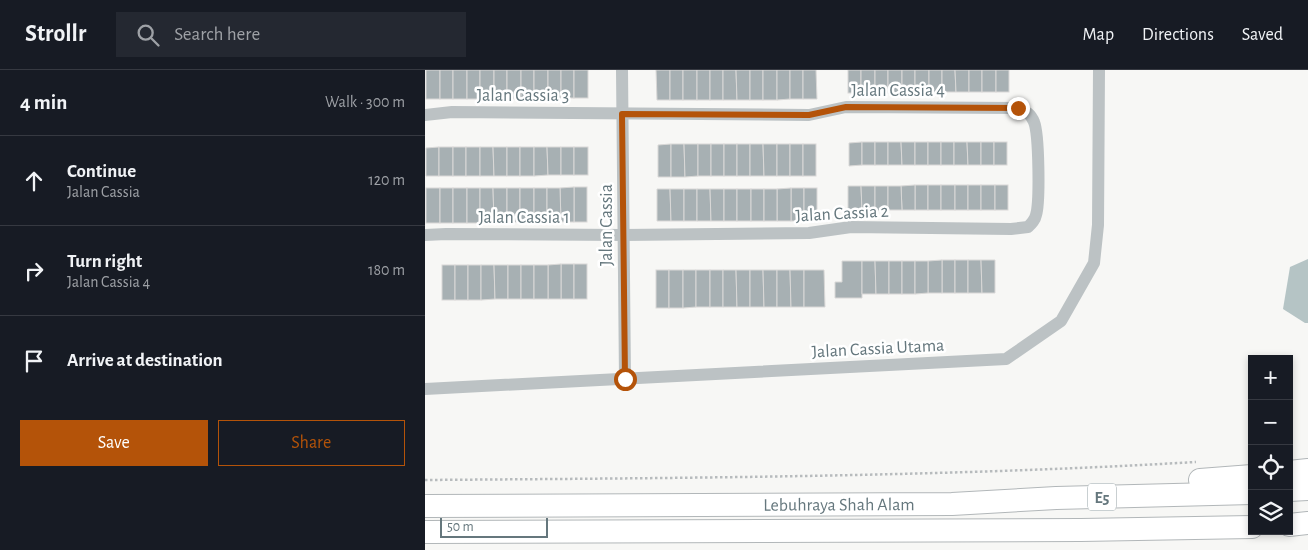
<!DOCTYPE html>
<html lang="en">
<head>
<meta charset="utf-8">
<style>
  body { margin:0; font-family:"Alegreya Sans",sans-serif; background:#242831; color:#f1f3f6 }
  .controls { position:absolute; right:15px; bottom:15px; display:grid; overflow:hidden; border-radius:0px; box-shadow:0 2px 8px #0003 }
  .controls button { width:45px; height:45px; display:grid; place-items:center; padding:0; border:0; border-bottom:1px solid #363941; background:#171b24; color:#f1f3f6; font:25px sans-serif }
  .scale { position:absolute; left:15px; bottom:12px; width:108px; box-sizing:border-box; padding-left:5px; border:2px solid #65777d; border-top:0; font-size:14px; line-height:18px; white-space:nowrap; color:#65777d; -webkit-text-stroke:4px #fff; paint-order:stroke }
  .stop { position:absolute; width:15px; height:15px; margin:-11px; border:4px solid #b45309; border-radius:50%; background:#fff }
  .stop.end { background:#b45309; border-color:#fff; box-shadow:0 1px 5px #0008 }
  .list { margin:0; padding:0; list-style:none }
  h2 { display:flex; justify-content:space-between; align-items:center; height:65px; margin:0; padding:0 20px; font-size:21px }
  h2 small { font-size:16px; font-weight:400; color:#9ea1a6 }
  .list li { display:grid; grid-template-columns:32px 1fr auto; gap:15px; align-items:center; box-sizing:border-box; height:90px; padding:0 20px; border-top:1px solid #363941 }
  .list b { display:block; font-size:19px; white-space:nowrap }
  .list p { margin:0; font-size:16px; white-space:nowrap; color:#9ea1a6 }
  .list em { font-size:16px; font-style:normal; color:#9ea1a6 }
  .actions { display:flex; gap:10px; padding:15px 20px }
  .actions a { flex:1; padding:11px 0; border:1px solid #b45309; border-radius:0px; text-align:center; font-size:18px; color:#b45309 }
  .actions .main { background:#b45309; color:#fff }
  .icon { flex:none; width:28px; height:28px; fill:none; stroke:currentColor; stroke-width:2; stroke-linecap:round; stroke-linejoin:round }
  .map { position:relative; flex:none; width:883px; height:480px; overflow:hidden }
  header { display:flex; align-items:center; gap:30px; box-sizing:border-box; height:70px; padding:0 25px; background:#171b24; border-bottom:1px solid #363941 }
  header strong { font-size:24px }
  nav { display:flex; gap:28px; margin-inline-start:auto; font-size:18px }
  .search { width:350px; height:45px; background:#242831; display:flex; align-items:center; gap:12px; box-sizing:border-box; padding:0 18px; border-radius:0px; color:#9ea1a6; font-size:19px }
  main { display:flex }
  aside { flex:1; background:#171b24 }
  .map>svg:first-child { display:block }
  .water { fill:#b5c4c5 }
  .building { fill:#a7b0b3; stroke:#d9d8d7 }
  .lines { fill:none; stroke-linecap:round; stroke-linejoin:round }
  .highway-casing { stroke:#b2b7b9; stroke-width:24 }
  .path { stroke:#b7bbbd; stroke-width:2.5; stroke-dasharray:2.5 2.5; stroke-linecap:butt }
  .street { stroke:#bcc2c4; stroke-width:12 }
  .highway { stroke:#fff; stroke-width:22 }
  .route { stroke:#b45309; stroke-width:6 }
  .labels { text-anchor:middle; stroke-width:5; stroke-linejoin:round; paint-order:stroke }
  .shield { fill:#fff; stroke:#93a0a4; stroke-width:1 }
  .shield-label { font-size:16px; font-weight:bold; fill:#65777d }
  .street-label { font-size:18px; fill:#65777d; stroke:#fff }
</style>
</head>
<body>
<header>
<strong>Strollr</strong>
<div class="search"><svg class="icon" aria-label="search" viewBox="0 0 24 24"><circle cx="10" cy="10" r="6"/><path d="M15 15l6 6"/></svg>Search here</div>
<nav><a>Map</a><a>Directions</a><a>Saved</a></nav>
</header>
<main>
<aside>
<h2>4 min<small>Walk · 300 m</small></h2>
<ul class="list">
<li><svg class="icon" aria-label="ahead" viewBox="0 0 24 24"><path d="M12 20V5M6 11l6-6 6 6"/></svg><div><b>Continue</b><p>Jalan Cassia</p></div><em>120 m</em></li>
<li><svg class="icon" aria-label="right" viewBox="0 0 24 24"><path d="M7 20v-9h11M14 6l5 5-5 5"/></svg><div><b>Turn right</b><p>Jalan Cassia 4</p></div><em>180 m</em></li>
<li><svg class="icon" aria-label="arrive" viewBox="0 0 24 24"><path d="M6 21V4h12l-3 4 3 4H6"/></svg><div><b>Arrive at destination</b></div></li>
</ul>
<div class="actions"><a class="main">Save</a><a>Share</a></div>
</aside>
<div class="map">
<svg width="883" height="480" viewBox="0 0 883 480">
  <rect width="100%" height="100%" fill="#f7f7f5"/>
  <polygon class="water" points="883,189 883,253 880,253 858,239 865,197"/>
  <g class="building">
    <rect x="1" y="0" width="14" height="29"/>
    <rect x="15" y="0" width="13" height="29"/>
    <rect x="28" y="0" width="14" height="29"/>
    <rect x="42" y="0" width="13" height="29"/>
    <rect x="55" y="0" width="14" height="29"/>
    <rect x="69" y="0" width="13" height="29"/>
    <rect x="82" y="0" width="14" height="29"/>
    <polygon points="96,0 109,0 109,28 96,29"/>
    <rect x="109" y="0" width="14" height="28"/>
    <rect x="123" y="0" width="13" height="28"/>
    <rect x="136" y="0" width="13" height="28"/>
    <rect x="149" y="0" width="14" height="28"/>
    <polygon points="231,0 245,0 245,30 232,30"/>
    <rect x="245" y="0" width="13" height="30"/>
    <rect x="258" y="0" width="14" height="30"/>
    <rect x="272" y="0" width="13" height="30"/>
    <rect x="285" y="0" width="13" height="30"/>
    <polygon points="298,0 311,0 312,30 298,30"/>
    <polygon points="311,0 325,0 325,30 312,30"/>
    <rect x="325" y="0" width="13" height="30"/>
    <rect x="338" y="0" width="14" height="30"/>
    <polygon points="352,0 365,0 365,29 352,30"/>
    <rect x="365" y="0" width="13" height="29"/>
    <polygon points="378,0 391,0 392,29 378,29"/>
    <rect x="423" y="0" width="13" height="23"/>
    <rect x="436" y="0" width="14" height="23"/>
    <rect x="450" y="0" width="13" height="23"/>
    <rect x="463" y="0" width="14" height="23"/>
    <rect x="477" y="0" width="13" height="23"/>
    <polygon points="490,0 504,0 504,22 490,23"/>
    <rect x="504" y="0" width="13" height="22"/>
    <polygon points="517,0 530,0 531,22 517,22"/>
    <polygon points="530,0 544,0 544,22 531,22"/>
    <rect x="544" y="0" width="13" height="22"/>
    <rect x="557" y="0" width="14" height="22"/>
    <rect x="571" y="0" width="13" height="22"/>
    <polygon points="437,72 437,95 424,96 424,73"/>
    <rect x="437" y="72" width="13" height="23"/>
    <rect x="450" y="72" width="13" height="23"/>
    <polygon points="463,72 476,72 477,95 463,95"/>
    <polygon points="476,72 490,72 490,95 477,95"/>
    <rect x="490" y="72" width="13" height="23"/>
    <rect x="503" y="72" width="13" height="23"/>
    <rect x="516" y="72" width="13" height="23"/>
    <polygon points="529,72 542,72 543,95 529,95"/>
    <polygon points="542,72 556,72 556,95 543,95"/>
    <rect x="556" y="72" width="13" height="23"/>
    <rect x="569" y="72" width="13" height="23"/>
    <polygon points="246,74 246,107 233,107 233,75"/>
    <polygon points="246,74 259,74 260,107 246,107"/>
    <polygon points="259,74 273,74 273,106 260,107"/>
    <rect x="273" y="74" width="13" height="32"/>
    <rect x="286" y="74" width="13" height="32"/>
    <rect x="299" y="74" width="13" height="32"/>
    <rect x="312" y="74" width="13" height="32"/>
    <polygon points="325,74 338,74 339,106 325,106"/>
    <polygon points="338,74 352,74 352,106 339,106"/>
    <rect x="352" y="74" width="13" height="32"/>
    <rect x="365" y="74" width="13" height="32"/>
    <rect x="378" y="74" width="13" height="32"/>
    <polygon points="14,77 14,106 1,106 1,78"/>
    <rect x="14" y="77" width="14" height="29"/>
    <rect x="28" y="77" width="13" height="29"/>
    <rect x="41" y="77" width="14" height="29"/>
    <polygon points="55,77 68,77 69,106 55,106"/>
    <polygon points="68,77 82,77 82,106 69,106"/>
    <rect x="82" y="77" width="13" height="29"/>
    <rect x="95" y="77" width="14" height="29"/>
    <polygon points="109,77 122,77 123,105 109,106"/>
    <polygon points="122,77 136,77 136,105 123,105"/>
    <rect x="136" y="77" width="13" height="28"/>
    <rect x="149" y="77" width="14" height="28"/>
    <rect x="490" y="115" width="13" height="25"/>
    <polygon points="490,115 490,140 477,140 476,116"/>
    <rect x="503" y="115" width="13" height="25"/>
    <rect x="516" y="115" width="14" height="25"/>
    <rect x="530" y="115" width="13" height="25"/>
    <rect x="543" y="115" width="13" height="25"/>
    <rect x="556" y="115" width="14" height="25"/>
    <rect x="570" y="115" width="13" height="25"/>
    <polygon points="423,116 436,116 437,141 423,141"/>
    <polygon points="436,116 450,116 450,141 437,141"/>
    <polygon points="450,116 463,116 463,140 450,141"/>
    <polygon points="463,116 476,116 477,140 463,140"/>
    <rect x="149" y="117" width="13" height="35"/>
    <polygon points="149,117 149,152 136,152 135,118"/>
    <rect x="1" y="118" width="14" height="35"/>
    <rect x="15" y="118" width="13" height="35"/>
    <rect x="28" y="118" width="14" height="35"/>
    <rect x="42" y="118" width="13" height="35"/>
    <polygon points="55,118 68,118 69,152 55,153"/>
    <polygon points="68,118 82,118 82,152 69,152"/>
    <rect x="82" y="118" width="13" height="34"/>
    <rect x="95" y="118" width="14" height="34"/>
    <rect x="109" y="118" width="13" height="34"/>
    <polygon points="122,118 135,118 136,152 122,152"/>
    <rect x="366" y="118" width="13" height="33"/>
    <polygon points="366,118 366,151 352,151 352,119"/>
    <rect x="379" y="118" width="13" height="33"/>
    <polygon points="232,119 245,119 246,151 232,151"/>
    <polygon points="245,119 259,119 259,151 246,151"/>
    <rect x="259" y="119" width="13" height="32"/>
    <polygon points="272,119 285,119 286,151 272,151"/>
    <polygon points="285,119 299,119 299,151 286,151"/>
    <rect x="299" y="119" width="13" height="32"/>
    <rect x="312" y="119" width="14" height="32"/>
    <rect x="326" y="119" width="13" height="32"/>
    <rect x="339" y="119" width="13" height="32"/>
    <rect x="517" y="190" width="13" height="33"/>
    <polygon points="517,190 517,223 503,223 503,191"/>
    <rect x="530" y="190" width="13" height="33"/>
    <polygon points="543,190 556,190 557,223 543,223"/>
    <polygon points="556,190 570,190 570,223 557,223"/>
    <polygon points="417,191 437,191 437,228 410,228 410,212 417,212"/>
    <polygon points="437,191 450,191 451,224 437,224"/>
    <polygon points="450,191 464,191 464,224 451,224"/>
    <rect x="464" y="191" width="13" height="33"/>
    <rect x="477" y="191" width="13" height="33"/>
    <polygon points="490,191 503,191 503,223 490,224"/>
    <rect x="136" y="194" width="13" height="35"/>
    <polygon points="136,194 136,229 123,229 123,195"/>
    <rect x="149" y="194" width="13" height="35"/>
    <rect x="17" y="195" width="13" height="35"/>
    <rect x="30" y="195" width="13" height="35"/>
    <rect x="43" y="195" width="13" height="35"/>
    <polygon points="56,195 69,195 70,229 56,230"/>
    <polygon points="69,195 83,195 83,229 70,229"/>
    <rect x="83" y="195" width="13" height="34"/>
    <rect x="96" y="195" width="13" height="34"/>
    <rect x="109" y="195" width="14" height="34"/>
    <rect x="231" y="200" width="13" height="38"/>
    <rect x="244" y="200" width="14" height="38"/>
    <polygon points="258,200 271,200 271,237 258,238"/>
    <rect x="271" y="200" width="14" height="37"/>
    <rect x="285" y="200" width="13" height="37"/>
    <polygon points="298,200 311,200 312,237 298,237"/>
    <polygon points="311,200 325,200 325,237 312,237"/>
    <polygon points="325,200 338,200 339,237 325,237"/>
    <polygon points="338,200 352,200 352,237 339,237"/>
    <polygon points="352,200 365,200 366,237 352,237"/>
    <polygon points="365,200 379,200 379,237 366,237"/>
    <polygon points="379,200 399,200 400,237 379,237"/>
  </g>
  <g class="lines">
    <g class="highway-casing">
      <g id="highway">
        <polyline points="864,402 883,400"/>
        <polyline points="775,410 827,406"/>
        <polyline points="864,420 883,419"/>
        <path id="s1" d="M0 436 527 434 631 428 827 423"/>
        <polyline points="864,455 883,453"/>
        <polyline points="0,462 656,460 827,457"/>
      </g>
    </g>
    <path class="path" d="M0 410C257 408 514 407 771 392"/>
    <g class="street">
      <polyline points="197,0 200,309"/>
      <path d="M0 45 27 42 384 45 421 37 593 38C601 41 606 44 609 52 614 64 615 132 611 145 610 150 607 153 603 157L586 159 426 157 384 163 198 165 21 164 0 165"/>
      <polyline points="0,319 581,289 636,251 669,193 673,155 674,0"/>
    </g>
    <use href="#highway" class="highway"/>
  </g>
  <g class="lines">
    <polyline class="route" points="200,309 197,44 384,45 421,37 593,38"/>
  </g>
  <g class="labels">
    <rect class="shield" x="663" y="413.5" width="28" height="27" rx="4"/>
    <g class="shield-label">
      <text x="677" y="433">E5</text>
    </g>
    <g class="street-label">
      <text x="473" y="26">Jalan Cassia 4</text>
      <text x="98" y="31">Jalan Cassia 3</text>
      <text transform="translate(417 143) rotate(-3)" y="6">Jalan Cassia 2</text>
      <text x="99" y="153">Jalan Cassia 1</text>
      <text transform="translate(181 155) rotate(-90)" y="6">Jalan Cassia</text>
      <text transform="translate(453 278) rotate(-3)" y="6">Jalan Cassia Utama</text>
      <text dy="6" stroke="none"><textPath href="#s1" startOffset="414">Lebuhraya Shah Alam</textPath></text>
    </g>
  </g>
</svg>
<div class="controls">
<button>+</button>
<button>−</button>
<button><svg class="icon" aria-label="locate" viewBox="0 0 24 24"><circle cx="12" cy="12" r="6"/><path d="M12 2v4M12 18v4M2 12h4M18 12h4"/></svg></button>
<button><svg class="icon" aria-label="layers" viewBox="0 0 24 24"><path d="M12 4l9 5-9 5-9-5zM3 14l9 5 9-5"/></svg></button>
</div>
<div class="scale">50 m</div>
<div class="stop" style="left:200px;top:309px"></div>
<div class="stop end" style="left:593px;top:38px"></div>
</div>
</main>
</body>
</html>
